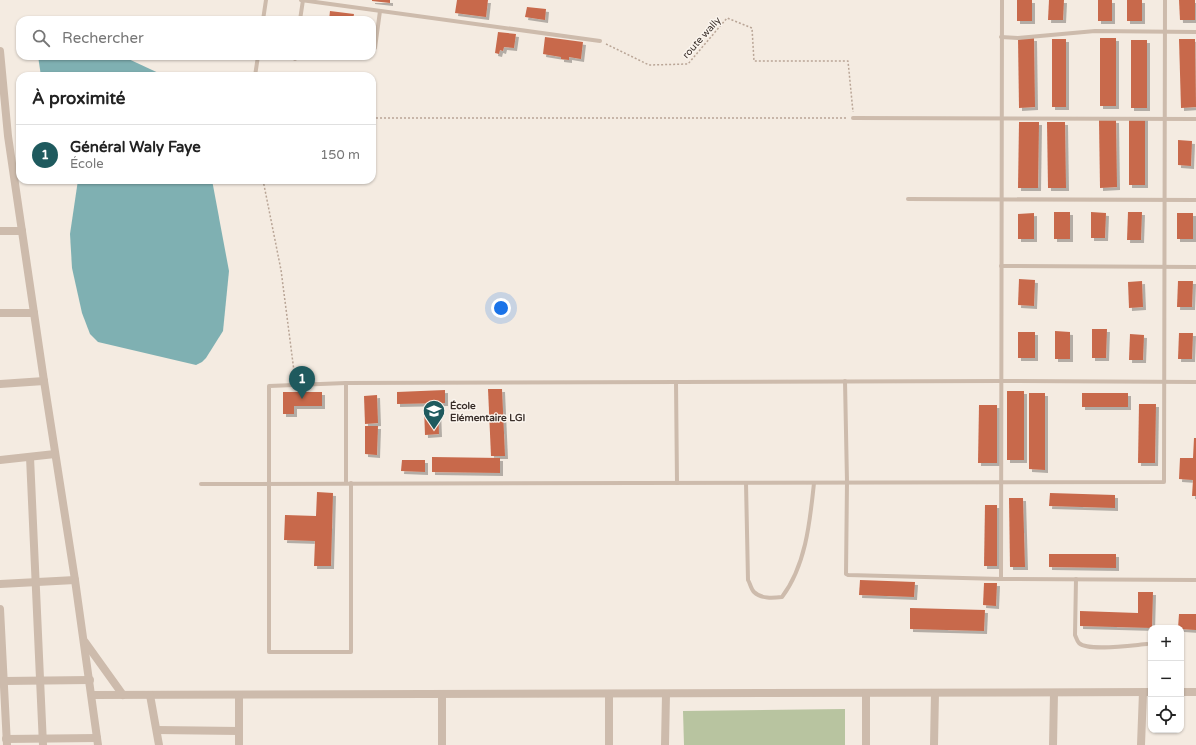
<!DOCTYPE html>
<html lang="fr">
<head>
<meta charset="utf-8">
<style>
  body { margin:0; font-family:"Varela Round",sans-serif; background:#f6f6f6; color:#222 }
  .controls { position:absolute; right:12px; bottom:12px; display:grid; overflow:hidden; border-radius:8px; box-shadow:0 1px 3px #0004 }
  .controls button { width:36px; height:36px; display:grid; place-items:center; padding:0; border:0; border-bottom:1px solid #e0e0e0; background:#fff; color:#222; font:20px sans-serif }
  .you { position:absolute; left:501px; top:308px; width:14px; height:14px; margin:-10px; border:3px solid #fff; border-radius:50%; background:#1a73e8; box-shadow:0 0 0 6px #1a73e833 }
  .badge { display:grid; place-items:center; width:26px; height:26px; border-radius:50%; background:#1f5a5e; color:#fff; font-size:13px; font-weight:700 }
  .pin { position:absolute; translate:-50% -33px; filter:drop-shadow(0 1px 2px #0008) }
  .pin::after { content:''; position:absolute; top:21px; width:14px; height:12px; background:inherit; clip-path:polygon(0 0,100% 0,50% 100%) }
  .list { margin:0; padding:0; list-style:none }
  h2 { display:flex; justify-content:space-between; align-items:center; height:52px; margin:0; padding:0 16px; font-size:17px }
  h2 small { font-size:13px; font-weight:400; color:#767676 }
  .list li { display:grid; grid-template-columns:26px 1fr auto; gap:12px; align-items:center; box-sizing:border-box; height:60px; padding:0 16px; border-top:1px solid #e0e0e0 }
  .list b { display:block; font-size:15px; white-space:nowrap }
  .list p { margin:0; font-size:13px; white-space:nowrap; color:#767676 }
  .list em { font-size:13px; font-style:normal; color:#767676 }
  .icon { flex:none; width:22px; height:22px; fill:none; stroke:currentColor; stroke-width:2; stroke-linecap:round; stroke-linejoin:round }
  .map { position:relative; flex:none; width:1196px; height:745px; overflow:hidden }
  .search { position:absolute; background:#fff; box-shadow:0 1px 3px #0004; left:16px; top:16px; width:360px; height:44px; display:flex; align-items:center; gap:10px; box-sizing:border-box; padding:0 14px; border-radius:12px; color:#767676; font-size:15px }
  .panel { position:absolute; background:#fff; box-shadow:0 1px 3px #0004; left:16px; top:72px; width:360px; height:112px; border-radius:12px }
  .map>svg:first-child { display:block }
  .green { fill:#b8c4a0 }
  .water { fill:#7fb0b2 }
  .building { fill:#c8694b; filter:url(#shadow) }
  .lines { fill:none; stroke-linecap:round; stroke-linejoin:round }
  .path { stroke:#b9a596; stroke-width:1.5; stroke-dasharray:2 2; stroke-linecap:butt }
  .service { stroke:#cdbbac; stroke-width:4 }
  .minor { stroke:#cdbbac; stroke-width:8 }
  .labels { text-anchor:middle; stroke-width:3; stroke-linejoin:round; paint-order:stroke }
  .street-label { font-size:10px; fill:#3b302b; stroke:#fbf5ee }
  .poi-label { font-size:10px; font-weight:bold; fill:#3b302b; stroke:#fbf5ee; text-anchor:start }
</style>
</head>
<body>
<div class="map">
<svg width="1196" height="745" viewBox="0 0 1196 745">
  <defs>
    <filter id="shadow"><feDropShadow dx="3" dy="3" stdDeviation="0" flood-color="#0004"/></filter>
  </defs>
  <rect width="100%" height="100%" fill="#f4ebe1"/>
  <polygon class="green" points="845,709 845,745 684,745 683,711"/>
  <g class="water">
    <polygon points="38,56 122,56 165,76 41,76"/>
    <polygon points="78,180 212,180 229,271 223,331 206,358 202,362 196,365 98,342 90,334 82,313 72,268 70,234"/>
  </g>
  <g class="building">
    <polygon points="372,0 390,0 390,3 372,1"/>
    <polygon points="457,0 488,0 486,17 455,13"/>
    <rect x="1017" y="0" width="15" height="21"/>
    <polygon points="1049,0 1064,0 1063,20 1048,20"/>
    <rect x="1098" y="0" width="14" height="21"/>
    <rect x="1127" y="0" width="15" height="21"/>
    <polygon points="1179,0 1195,0 1195,20 1180,20"/>
    <polygon points="527,7 546,9 545,20 525,17"/>
    <polygon points="330,11 354,14 353,20 329,20"/>
    <polygon points="498,32 516,34 514,48 504,47 503,51 500,50 499,54 495,53"/>
    <polygon points="545,37 583,42 581,59 569,57 569,60 561,59 561,57 543,54"/>
    <polygon points="1018,38 1034,38 1035,107 1019,108"/>
    <rect x="1100" y="38" width="16" height="68"/>
    <rect x="1052" y="39" width="14" height="68"/>
    <polygon points="1179,39 1195,39 1196,107 1181,108"/>
    <rect x="1131" y="40" width="16" height="68"/>
    <rect x="1129" y="117" width="16" height="68"/>
    <polygon points="1099,120 1116,120 1117,187 1100,188"/>
    <polygon points="1019,122 1039,122 1038,188 1018,188"/>
    <polygon points="1047,122 1065,122 1066,188 1048,188"/>
    <polygon points="1178,140 1192,141 1191,166 1178,165"/>
    <rect x="1054" y="212" width="16" height="27"/>
    <polygon points="1091,212 1106,213 1105,238 1091,238"/>
    <polygon points="1128,212 1142,212 1141,240 1127,240"/>
    <polygon points="1034,213 1034,239 1018,239 1018,214"/>
    <rect x="1177" y="213" width="16" height="26"/>
    <polygon points="1019,279 1035,280 1034,306 1018,305"/>
    <polygon points="1142,281 1143,307 1129,308 1128,282"/>
    <polygon points="1178,281 1193,281 1192,307 1177,307"/>
    <polygon points="1092,329 1107,329 1106,358 1092,358"/>
    <polygon points="1055,331 1070,332 1070,359 1055,359"/>
    <rect x="1018" y="332" width="17" height="26"/>
    <polygon points="1179,333 1193,333 1192,359 1178,359"/>
    <polygon points="1130,334 1144,335 1143,360 1129,360"/>
    <polygon points="488,389 502,389 505,456 491,456"/>
    <polygon points="445,390 445,403 397,404 397,392"/>
    <rect x="1007" y="391" width="17" height="69"/>
    <polygon points="283,392 322,392 322,406 294,406 294,414 283,414"/>
    <polygon points="1029,393 1045,393 1045,470 1029,469"/>
    <rect x="1082" y="393" width="46" height="14"/>
    <polygon points="377,395 378,423 365,424 364,396"/>
    <polygon points="1139,404 1156,404 1155,463 1138,463"/>
    <polygon points="979,405 997,405 997,463 978,463"/>
    <polygon points="424,408 438,408 439,434 425,435"/>
    <polygon points="365,426 378,426 377,455 365,454"/>
    <polygon points="1194,438 1196,438 1196,496 1192,496 1193,480 1179,479 1180,458 1193,458"/>
    <polygon points="432,457 500,458 500,473 432,472"/>
    <polygon points="402,460 425,460 425,472 401,471"/>
    <polygon points="317,492 333,493 331,566 314,566 315,541 284,540 285,515 316,516"/>
    <polygon points="1050,493 1115,495 1115,508 1049,506"/>
    <polygon points="1009,498 1023,498 1025,567 1010,567"/>
    <polygon points="985,505 997,505 997,566 984,566"/>
    <polygon points="1049,554 1116,554 1116,568 1049,567"/>
    <polygon points="860,580 915,582 914,597 859,595"/>
    <polygon points="984,583 997,583 996,606 983,605"/>
    <polygon points="1138,592 1153,592 1152,628 1080,626 1080,611 1138,613"/>
    <polygon points="910,608 985,610 984,631 910,629"/>
    <polygon points="1179,614 1196,614 1196,630 1181,629 1181,628 1178,628"/>
  </g>
  <g class="lines">
    <g class="path">
      <polyline points="606,44 649,65 688,64 727,18 752,28 754,61 848,61 853,112"/>
      <polyline points="372,118 846,118"/>
      <polyline points="263,180 281,270 295,379"/>
    </g>
    <g class="service">
      <polyline points="301,0 600,41"/>
      <polyline points="263,20 266,0"/>
      <polyline points="300,20 303,0"/>
      <polyline points="1001,37 1018,38 1095,31 1196,32"/>
      <polyline points="372,48 375,48 380,11"/>
      <polyline points="295,59 295,56"/>
      <polyline points="255,76 258,56"/>
      <polyline points="853,118 1196,119"/>
      <polyline points="908,199 1196,200"/>
      <polyline points="1001,266 1196,267"/>
      <polyline points="845,381 847,482 846,574 848,575 1001,579 1196,580"/>
      <polyline points="676,382 677,483"/>
      <polyline points="346,483 346,383"/>
      <polyline points="351,483 351,652 269,652 269,386 346,383 1001,381 1196,382"/>
      <path d="M746 483 748 580C750 583 751 589 754 592 761 599 773 598 782 597 806 565 810 521 814 483"/>
      <polyline points="201,484 1164,482 1165,0"/>
      <polyline points="1001,579 1002,0"/>
      <path d="M1076 579 1075 635C1076 637 1077 641 1079 643 1088 652 1134 645 1147 644"/>
    </g>
    <g class="minor">
      <polyline points="0,51 8,136 44,381 75,580 98,745"/>
      <polyline points="0,231 22,231"/>
      <polyline points="0,313 34,313"/>
      <polyline points="0,384 44,381"/>
      <polyline points="30,457 43,745"/>
      <polyline points="0,460 55,454"/>
      <polyline points="0,584 75,580"/>
      <polyline points="0,609 7,745"/>
      <polyline points="85,642 123,695"/>
      <polyline points="4,681 90,680"/>
      <polyline points="1181,692 1196,692"/>
      <polyline points="442,694 442,745"/>
      <polyline points="609,694 609,745"/>
      <polyline points="92,695 1151,692"/>
      <polyline points="150,695 159,745"/>
      <polyline points="157,730 239,731"/>
      <polyline points="6,739 97,738"/>
      <polyline points="239,745 239,695"/>
      <polyline points="665,745 666,694"/>
      <polyline points="866,745 866,693"/>
      <polyline points="934,745 935,693"/>
      <polyline points="1053,745 1054,693"/>
      <polyline points="1141,745 1143,692"/>
    </g>
  </g>
  <defs>
    <g id="school-pin" transform="scale(1.15)"><path d="M0 17L-7.5 6A9.5 9.5 0 1 1 7.5 6Z" fill="#1f5a5e" stroke="#fbf5ee"/><path d="M0-5L7-2L0 1L-7-2ZM-4 1L0 2.5L4 1V4Q0 6-4 4Z" fill="#fff"/></g>
  </defs>
  <g fill-rule="evenodd">
    <use href="#school-pin" x="434" y="411"/>
  </g>
  <g class="labels">
    <g class="street-label">
      <text transform="translate(701 37) rotate(-48)" y="4">route wally</text>
    </g>
    <g class="poi-label">
      <text x="450" y="409">École<tspan x="450" dy="12">Elémentaire LGI</tspan></text>
    </g>
  </g>
</svg>
<div class="controls">
<button>+</button>
<button>−</button>
<button><svg class="icon" aria-label="locate" viewBox="0 0 24 24"><circle cx="12" cy="12" r="6"/><path d="M12 2v4M12 18v4M2 12h4M18 12h4"/></svg></button>
</div>
<div class="you"></div>
<div class="pin badge" style="left:302px;top:399px">1</div>
<div class="search"><svg class="icon" aria-label="search" viewBox="0 0 24 24"><circle cx="10" cy="10" r="6"/><path d="M15 15l6 6"/></svg>Rechercher</div>
<section class="panel">
<h2>À proximité<small></small></h2>
<ul class="list">
<li><span class="badge">1</span><div><b>Général Waly Faye</b><p>École</p></div><em>150 m</em></li>
</ul>
</section>
</div>
</body>
</html>
